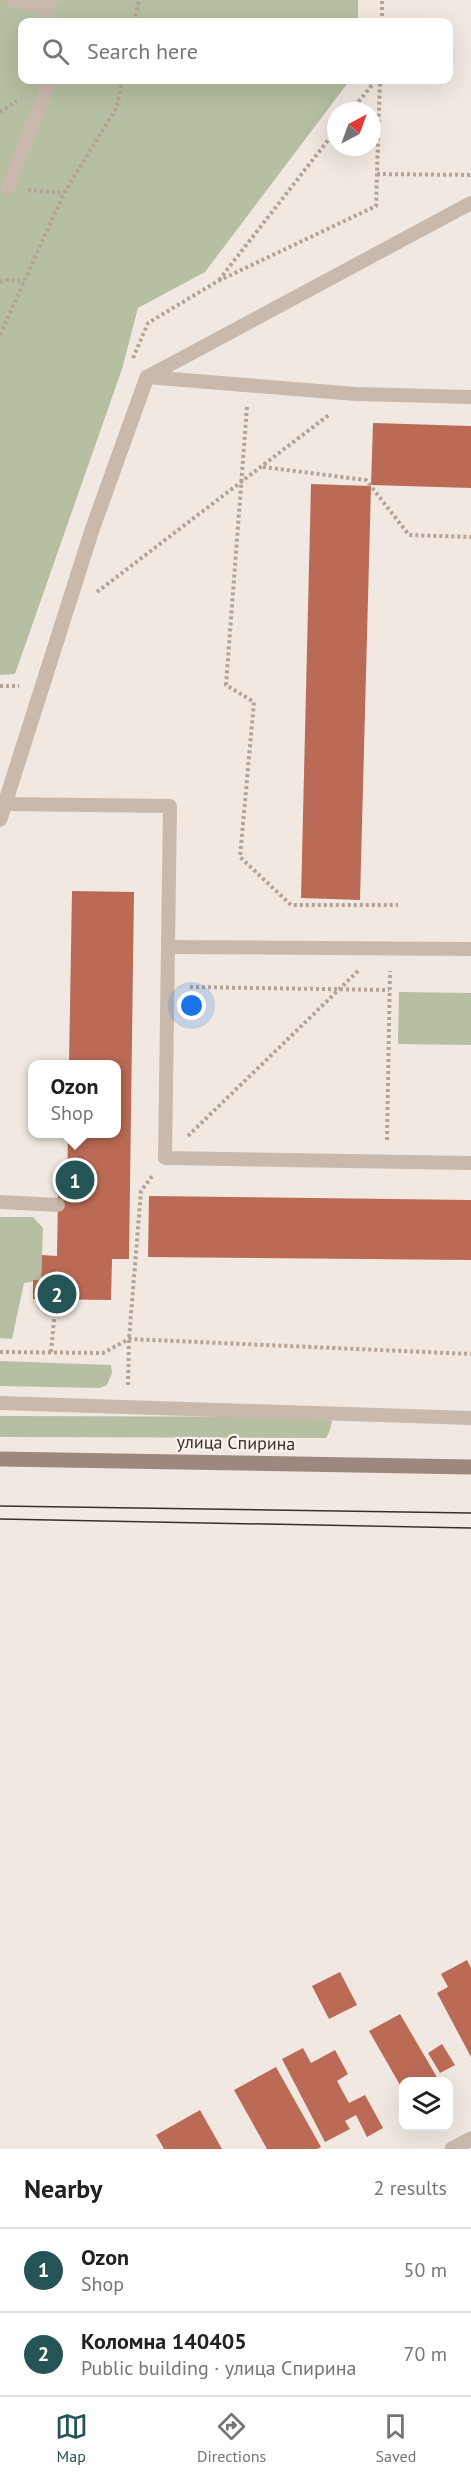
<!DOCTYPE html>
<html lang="en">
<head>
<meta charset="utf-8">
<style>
  body { margin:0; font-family:"PT Sans",sans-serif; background:#f6f6f6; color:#202124 }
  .controls { position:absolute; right:18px; bottom:18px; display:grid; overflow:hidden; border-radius:12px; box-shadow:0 6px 24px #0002 }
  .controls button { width:54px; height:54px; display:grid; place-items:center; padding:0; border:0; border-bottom:2px solid #e0e0e0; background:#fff; color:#202124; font:30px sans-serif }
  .compass { position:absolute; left:327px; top:102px; width:54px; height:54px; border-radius:50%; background:#fff; box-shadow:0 6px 24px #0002; rotate:41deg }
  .you { position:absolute; left:192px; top:1006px; width:21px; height:21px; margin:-15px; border:4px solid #fff; border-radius:50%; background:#1a73e8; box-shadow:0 0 0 9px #1a73e833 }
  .badge { display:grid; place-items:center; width:39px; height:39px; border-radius:50%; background:#245456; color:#fff; font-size:20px; font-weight:700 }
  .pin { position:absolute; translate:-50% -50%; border:3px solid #fff; box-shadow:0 2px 6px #0006 }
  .popup { position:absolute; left:28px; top:1060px; width:93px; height:78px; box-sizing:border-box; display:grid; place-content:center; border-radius:12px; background:#fff; filter:drop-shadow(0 2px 4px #0005); font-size:20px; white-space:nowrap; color:#757577 }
  .popup b { font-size:22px; color:#202124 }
  .popup::after { content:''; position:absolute; left:50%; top:100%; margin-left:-12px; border:12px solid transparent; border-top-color:#fff }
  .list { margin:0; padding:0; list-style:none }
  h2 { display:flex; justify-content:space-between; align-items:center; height:78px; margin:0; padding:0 24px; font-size:26px }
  h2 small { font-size:20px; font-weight:400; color:#757577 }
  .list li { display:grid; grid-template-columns:39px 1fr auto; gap:18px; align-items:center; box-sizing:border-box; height:84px; padding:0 24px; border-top:2px solid #e0e0e0 }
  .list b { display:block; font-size:22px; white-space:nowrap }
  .list p { margin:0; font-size:20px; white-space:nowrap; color:#757577 }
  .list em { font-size:20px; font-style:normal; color:#757577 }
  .icon { flex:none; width:33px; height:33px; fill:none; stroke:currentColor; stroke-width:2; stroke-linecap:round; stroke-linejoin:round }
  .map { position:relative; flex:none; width:471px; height:2149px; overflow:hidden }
  .search { position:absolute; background:#fff; box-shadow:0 6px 24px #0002; left:18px; right:18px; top:18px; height:66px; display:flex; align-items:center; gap:15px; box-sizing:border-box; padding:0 21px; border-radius:12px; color:#757577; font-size:22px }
  .sheet { height:246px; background:#fff }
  nav { display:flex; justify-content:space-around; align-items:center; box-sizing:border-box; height:84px; border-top:2px solid #e0e0e0; background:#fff; font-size:16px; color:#757577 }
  nav a { display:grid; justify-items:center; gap:3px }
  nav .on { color:#245456 }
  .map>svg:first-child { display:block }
  .green { fill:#b6bfa1 }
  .building { fill:#bb6a55 }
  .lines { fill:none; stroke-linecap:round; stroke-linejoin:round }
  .path { stroke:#b4a397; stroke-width:4; stroke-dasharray:3 3; stroke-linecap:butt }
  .lane { stroke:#c9b9ad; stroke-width:14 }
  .street { stroke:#c9b9ad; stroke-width:15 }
  .secondary { stroke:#9c887f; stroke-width:15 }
  .tram { stroke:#382f2b; stroke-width:1.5 }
  .labels { text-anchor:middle; stroke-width:4.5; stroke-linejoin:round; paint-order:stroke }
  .street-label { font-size:18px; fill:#382f2b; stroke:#f9f3ed }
</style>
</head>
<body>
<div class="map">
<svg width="471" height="2149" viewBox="0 0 471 2149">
  <rect width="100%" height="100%" fill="#f1e9e1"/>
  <g class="green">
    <polygon points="0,0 358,0 358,22 22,22 22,80 350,80 205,272 138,308 122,369 15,674 0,675"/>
    <polygon points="399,992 471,993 471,1045 398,1044"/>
    <polygon points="0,1217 33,1217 43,1228 41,1280 24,1283 12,1339 0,1338"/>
    <polygon points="0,1361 111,1365 112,1373 107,1385 100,1388 0,1386"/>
    <polygon points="0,1416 319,1417 332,1421 330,1430 326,1438 0,1437"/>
  </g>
  <g class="building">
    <polygon points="373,423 471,426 471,488 371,485"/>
    <polygon points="311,484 371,486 360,900 301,898"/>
    <polygon points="72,891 134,892 129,1259 112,1259 111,1300 33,1299 33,1280 41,1280 42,1255 57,1256 58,1195 67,1195 68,1134 117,1134 117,1064 69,1064"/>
    <polygon points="149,1196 471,1200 471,1260 148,1257"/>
    <polygon points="467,1960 471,1968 471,2057 437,1993 448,1987 441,1974"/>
    <polygon points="340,1972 357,2005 329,2019 312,1986"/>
    <polygon points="400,2014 438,2079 434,2082 404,2082 404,2092 369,2031"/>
    <polygon points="442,2044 455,2065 440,2073 428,2053"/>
    <polygon points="303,2048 311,2063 335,2050 348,2074 337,2081 349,2103 365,2095 383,2128 367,2137 356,2115 345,2121 350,2129 325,2142 282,2059"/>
    <polygon points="276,2067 321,2147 317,2149 267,2149 234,2090"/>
    <polygon points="200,2110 222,2149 164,2149 156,2135"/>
  </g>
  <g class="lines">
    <g class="path">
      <polyline points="134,22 139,0"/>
      <polyline points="382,22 382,0"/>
      <polyline points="351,111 376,80"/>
      <polyline points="0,112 17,101"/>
      <polyline points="377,174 471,175"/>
      <polyline points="28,190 64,193"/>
      <polyline points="219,280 336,130"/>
      <polyline points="0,282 6,280 24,281"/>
      <polyline points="0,335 64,193 117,107 122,80"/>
      <polyline points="133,358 148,323 218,281 376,206 380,80"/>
      <polyline points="247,407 226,685 254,702 240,857 291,905 398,905"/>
      <polyline points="263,467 366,480 409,535 471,537"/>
      <polyline points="97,592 330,414"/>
      <polyline points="0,686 19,686"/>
      <polyline points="190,987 389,990"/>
      <polyline points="188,1136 359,970"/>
      <polyline points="387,1140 390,971"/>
      <polyline points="0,1352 103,1353 129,1339 471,1354"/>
      <polyline points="51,1352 56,1299"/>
      <polyline points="128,1385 129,1339 141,1191 153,1175"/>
    </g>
    <g class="lane">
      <polyline points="12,0 49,7 50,0"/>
      <polyline points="43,22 49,7"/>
      <polyline points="8,188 50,80"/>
      <polyline points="471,203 147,377 356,394 471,397"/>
      <polyline points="5,804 170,806 165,1158 471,1163"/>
      <polyline points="168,947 471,949"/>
      <polyline points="0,1202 58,1205"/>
      <polyline points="0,1403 471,1418"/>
    </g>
    <g class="street">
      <polyline points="0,819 92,530 147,377"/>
      <polyline points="452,2149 471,2139"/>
    </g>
    <polyline class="secondary" points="0,1459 471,1467"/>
    <g class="tram">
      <polyline points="0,1506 471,1513"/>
      <polyline points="0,1519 471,1528"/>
    </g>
  </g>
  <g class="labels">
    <g class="street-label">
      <text transform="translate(236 1443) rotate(1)" y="6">улица Спирина</text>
    </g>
  </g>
</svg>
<div class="controls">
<button><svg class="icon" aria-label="layers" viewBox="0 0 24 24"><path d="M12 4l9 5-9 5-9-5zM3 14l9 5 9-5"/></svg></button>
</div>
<svg class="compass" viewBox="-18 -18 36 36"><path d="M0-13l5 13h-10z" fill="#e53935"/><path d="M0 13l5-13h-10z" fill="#757577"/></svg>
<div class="you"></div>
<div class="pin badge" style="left:75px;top:1180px">1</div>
<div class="popup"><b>Ozon</b>Shop</div>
<div class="pin badge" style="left:57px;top:1294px">2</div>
<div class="search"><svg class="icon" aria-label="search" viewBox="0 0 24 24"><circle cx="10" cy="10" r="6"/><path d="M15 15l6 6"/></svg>Search here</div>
</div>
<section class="sheet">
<h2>Nearby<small>2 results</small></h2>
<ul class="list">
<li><span class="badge">1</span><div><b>Ozon</b><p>Shop</p></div><em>50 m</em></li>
<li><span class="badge">2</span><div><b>Коломна 140405</b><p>Public building · улица Спирина</p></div><em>70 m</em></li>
</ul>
</section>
<nav>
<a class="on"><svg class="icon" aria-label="map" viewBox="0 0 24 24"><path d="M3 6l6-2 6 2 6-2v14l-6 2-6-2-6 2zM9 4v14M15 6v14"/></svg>Map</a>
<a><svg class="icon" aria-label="directions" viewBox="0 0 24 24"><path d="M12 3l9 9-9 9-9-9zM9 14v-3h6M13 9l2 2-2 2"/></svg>Directions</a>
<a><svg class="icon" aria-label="saved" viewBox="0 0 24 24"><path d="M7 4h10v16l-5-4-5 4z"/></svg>Saved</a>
</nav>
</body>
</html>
